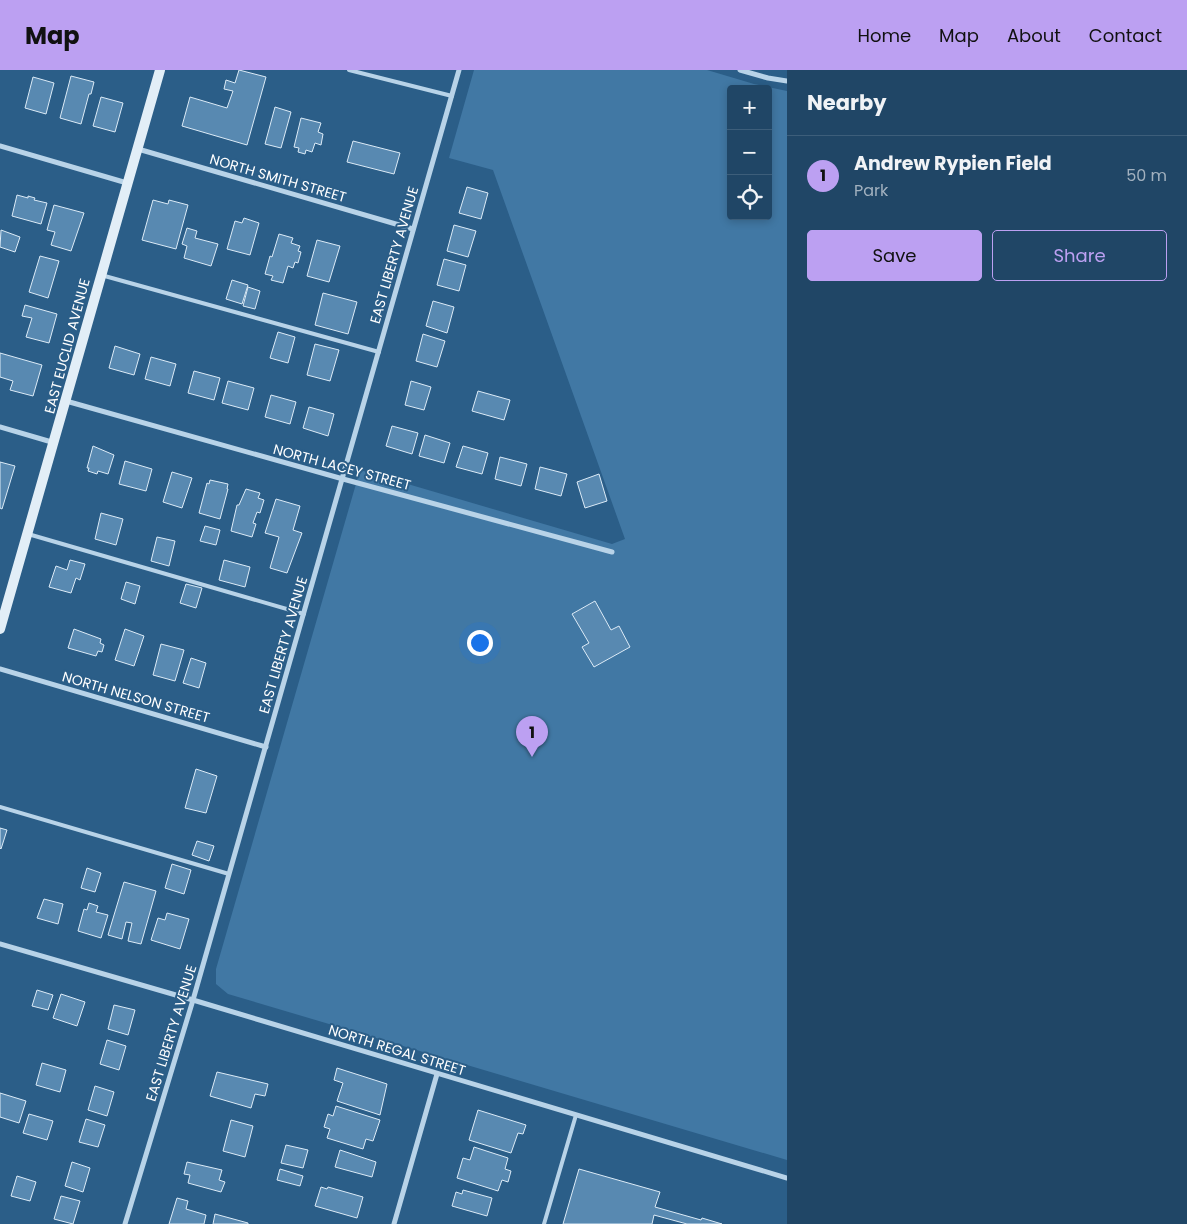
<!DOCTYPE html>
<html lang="en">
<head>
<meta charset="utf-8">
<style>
  body { margin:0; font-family:Poppins,sans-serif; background:#2d506f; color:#f1f3f6 }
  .controls { position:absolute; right:15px; top:15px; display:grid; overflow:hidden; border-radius:5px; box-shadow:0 2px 8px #0003 }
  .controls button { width:45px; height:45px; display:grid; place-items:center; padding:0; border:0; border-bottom:1px solid #3d5e7a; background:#204666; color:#f1f3f6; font:25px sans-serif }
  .you { position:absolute; left:479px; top:572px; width:18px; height:18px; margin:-12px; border:4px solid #fff; border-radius:50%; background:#1a73e8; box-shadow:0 0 0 8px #1a73e833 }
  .badge { display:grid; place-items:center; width:32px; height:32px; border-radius:50%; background:#bca0f2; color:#111; font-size:16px; font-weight:700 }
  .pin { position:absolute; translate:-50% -41px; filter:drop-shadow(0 1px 2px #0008) }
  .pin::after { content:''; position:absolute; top:26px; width:18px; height:15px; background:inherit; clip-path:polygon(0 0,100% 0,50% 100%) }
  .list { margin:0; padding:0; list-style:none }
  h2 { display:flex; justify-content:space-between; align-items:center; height:65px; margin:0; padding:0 20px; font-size:21px }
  h2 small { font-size:16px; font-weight:400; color:#a2b1bf }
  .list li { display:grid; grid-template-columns:32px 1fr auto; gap:15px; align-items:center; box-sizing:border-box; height:80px; padding:0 20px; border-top:1px solid #3d5e7a }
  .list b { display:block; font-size:19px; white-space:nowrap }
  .list p { margin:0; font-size:16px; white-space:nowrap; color:#a2b1bf }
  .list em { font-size:16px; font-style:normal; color:#a2b1bf }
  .actions { display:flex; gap:10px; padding:15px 20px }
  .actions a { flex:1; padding:11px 0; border:1px solid #bca0f2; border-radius:5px; text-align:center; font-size:18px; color:#bca0f2 }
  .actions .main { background:#bca0f2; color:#111 }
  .icon { flex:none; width:28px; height:28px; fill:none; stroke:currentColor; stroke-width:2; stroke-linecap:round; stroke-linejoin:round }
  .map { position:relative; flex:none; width:787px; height:1154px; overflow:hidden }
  header { display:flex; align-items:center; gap:30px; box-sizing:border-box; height:70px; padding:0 25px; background:#bca0f2; color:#111 }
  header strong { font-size:24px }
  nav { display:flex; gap:28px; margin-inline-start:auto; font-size:18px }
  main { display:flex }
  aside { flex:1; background:#204666 }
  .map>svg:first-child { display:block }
  .green { fill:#4178a4; fill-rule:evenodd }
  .building { fill:#5889b1; stroke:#dcebf7 }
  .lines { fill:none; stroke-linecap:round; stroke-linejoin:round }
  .lane { stroke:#b8d3e8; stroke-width:4 }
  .street { stroke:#b8d3e8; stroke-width:5 }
  .secondary { stroke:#e2eef7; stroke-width:10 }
  .labels { text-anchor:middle; stroke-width:4; stroke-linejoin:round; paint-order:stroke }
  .street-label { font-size:14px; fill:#fff; stroke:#2b5e88 }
</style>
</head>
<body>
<header>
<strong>Map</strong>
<nav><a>Home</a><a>Map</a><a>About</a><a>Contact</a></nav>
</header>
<main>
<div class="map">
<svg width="787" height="1154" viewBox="0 0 787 1154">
  <rect width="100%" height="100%" fill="#2b5e88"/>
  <path class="green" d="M474 0H707L754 14 787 21V1090L228 924 216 914V899L360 400 612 474 625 469 493 100 449 88ZM731 19H768V146H731Z"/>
  <g class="building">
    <polygon points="239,0 266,7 247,75 182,56 190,27 227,38 233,21 224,19 226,10 235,13"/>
    <polygon points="71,6 94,12 91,24 89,24 81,54 60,48"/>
    <polygon points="33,7 54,13 46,44 25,38"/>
    <polygon points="101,27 123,33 115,62 93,56"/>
    <polygon points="275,37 291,42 281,78 265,74"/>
    <polygon points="301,48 321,53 318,62 323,64 321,75 315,73 312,82 306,80 305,84 298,82 299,78 294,77"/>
    <polygon points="353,71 400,83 394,104 347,92"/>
    <polygon points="467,117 488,123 481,149 459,143"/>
    <polygon points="17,125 28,128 28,126 35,128 34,130 47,133 41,154 12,146"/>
    <polygon points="153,130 168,134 169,130 188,135 176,179 142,170"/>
    <polygon points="54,135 84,143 71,181 51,175 55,162 47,160"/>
    <polygon points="244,148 259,153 250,185 227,179 235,151 242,153"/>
    <polygon points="454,155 476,161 468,187 447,181"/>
    <polygon points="187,158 197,161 195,168 218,174 211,196 184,188 187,176 182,174"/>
    <polygon points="1,160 20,167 15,182 0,177"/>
    <polygon points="279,164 293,168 291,173 300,176 298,181 301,182 298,193 295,192 293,198 288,196 283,213 271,210 273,206 265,204 270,186 272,187"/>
    <polygon points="317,170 340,176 329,212 307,206"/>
    <polygon points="40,186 59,191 48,228 29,222"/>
    <polygon points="444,189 466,195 459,221 437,215"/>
    <polygon points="232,210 248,215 242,234 226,229"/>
    <polygon points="248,217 260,221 255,239 243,236"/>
    <polygon points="323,223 357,232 348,264 315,255"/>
    <polygon points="433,231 454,237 447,263 426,256"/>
    <polygon points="25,235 57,244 49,273 26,267 32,248 22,246"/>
    <polygon points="278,262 295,267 288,293 270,288"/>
    <polygon points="423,264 445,271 437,297 416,291"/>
    <polygon points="315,274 339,280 330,311 307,305"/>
    <polygon points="115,276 140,284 134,305 109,298"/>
    <polygon points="0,283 42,295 33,326 10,320 13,311 0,307"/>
    <polygon points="151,287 176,294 170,316 145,309"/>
    <polygon points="194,301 220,308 214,330 188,323"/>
    <polygon points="228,311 254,318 248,340 222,333"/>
    <polygon points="411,311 431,317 424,340 405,335"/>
    <polygon points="478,321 510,330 504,350 472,341"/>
    <polygon points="271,325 296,332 290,354 265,347"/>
    <polygon points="309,337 334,344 328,366 303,358"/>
    <polygon points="392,356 418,363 412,384 386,376"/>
    <polygon points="425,365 450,373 444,393 419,386"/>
    <polygon points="93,376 114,385 108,404 98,401 97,404 88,401 89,398 87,398"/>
    <polygon points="463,376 488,383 482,404 456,397"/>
    <polygon points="500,387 527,394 521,416 495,409"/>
    <polygon points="125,391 152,399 146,421 119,414"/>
    <polygon points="0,392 15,396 2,439 0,438"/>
    <polygon points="540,397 567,404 561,426 535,419"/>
    <polygon points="172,402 192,408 182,438 163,432"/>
    <polygon points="599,404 607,431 585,438 577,412"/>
    <polygon points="210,410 228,414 227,419 228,419 220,449 199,443 207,413 209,414"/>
    <polygon points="246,419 260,423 258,428 264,430 260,443 257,442 253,453 256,454 252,467 231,461 237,435 239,435"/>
    <polygon points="276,429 300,436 293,460 302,463 287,503 270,498 279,467 265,463"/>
    <polygon points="101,443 123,449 116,475 95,469"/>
    <polygon points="205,456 220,460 216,475 200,471"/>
    <polygon points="157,467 175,471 169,496 151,491"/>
    <polygon points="70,490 85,494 80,510 76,508 71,523 49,517 56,496 67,500"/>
    <polygon points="224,490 250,497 245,517 219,510"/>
    <polygon points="126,512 140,516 135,534 121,529"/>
    <polygon points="186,514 202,518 196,538 180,533"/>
    <polygon points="595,531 611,560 619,556 630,577 594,597 582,577 589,573 572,544"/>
    <polygon points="74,559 101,569 100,573 104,575 102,582 98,581 96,586 68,578"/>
    <polygon points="125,559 144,566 134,596 115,590"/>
    <polygon points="161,574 184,580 175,611 153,605"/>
    <polygon points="191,588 206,593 199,618 183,613"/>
    <polygon points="196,699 217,706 206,743 185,738"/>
    <polygon points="0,758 7,760 1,779 0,778"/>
    <polygon points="197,771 214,776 209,791 192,785"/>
    <polygon points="172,794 191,800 184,824 165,818"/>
    <polygon points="87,798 101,803 95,822 81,818"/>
    <polygon points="124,812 156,821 141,874 128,871 132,853 126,852 122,869 108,865"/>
    <polygon points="44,829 63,834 58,854 37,848"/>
    <polygon points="89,833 98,836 96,842 108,845 101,868 78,861 84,839 87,840"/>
    <polygon points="167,843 189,849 180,879 151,870 158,848 165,850"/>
    <polygon points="37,920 53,925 48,940 32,936"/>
    <polygon points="61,924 85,932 77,956 53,948"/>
    <polygon points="114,935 135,940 128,965 108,959"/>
    <polygon points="107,970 126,976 119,1000 100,994"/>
    <polygon points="42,993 66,1000 60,1022 36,1015"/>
    <polygon points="337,998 387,1014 380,1045 337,1031 343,1013 334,1010"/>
    <polygon points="217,1002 268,1014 265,1026 255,1024 251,1038 210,1026"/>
    <polygon points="95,1016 114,1022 107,1046 88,1040"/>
    <polygon points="0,1023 26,1031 19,1053 0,1047"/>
    <polygon points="336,1036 380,1050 373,1071 366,1069 363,1079 327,1068 330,1059 324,1057 328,1044 333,1046"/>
    <polygon points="478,1040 526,1055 523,1064 518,1063 511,1083 469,1070"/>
    <polygon points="29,1044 53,1051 47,1070 23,1063"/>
    <polygon points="86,1049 105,1055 98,1077 79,1072"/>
    <polygon points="231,1050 253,1056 245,1087 223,1081"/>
    <polygon points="286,1075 308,1080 303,1098 281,1093"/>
    <polygon points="474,1077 508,1088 505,1099 511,1101 508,1112 502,1110 498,1121 457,1108 463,1088 470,1090"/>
    <polygon points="340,1080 376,1092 372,1107 335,1097"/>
    <polygon points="72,1092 90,1098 83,1122 65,1116"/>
    <polygon points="187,1092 222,1100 219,1110 225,1112 221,1122 188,1113 190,1105 184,1104"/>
    <polygon points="280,1099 303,1106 300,1116 277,1110"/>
    <polygon points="579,1099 660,1122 655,1137 701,1150 702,1148 722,1154 687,1154 654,1145 652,1154 563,1154"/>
    <polygon points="17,1106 36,1112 30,1131 11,1126"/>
    <polygon points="321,1117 327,1119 328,1117 363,1127 357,1148 315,1136"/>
    <polygon points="463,1120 492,1128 487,1146 452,1136 456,1122 462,1124"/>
    <polygon points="61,1126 80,1131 73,1154 54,1149"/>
    <polygon points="177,1128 188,1131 186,1139 206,1145 204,1154 169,1154"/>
    <polygon points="215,1144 248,1153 248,1154 213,1154"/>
  </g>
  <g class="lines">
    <g class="lane">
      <polyline points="349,0 452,26"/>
      <polyline points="101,205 379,282"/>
      <polyline points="28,464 304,544"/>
      <polyline points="0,737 229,804"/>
      <polyline points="544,1154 576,1045"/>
    </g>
    <g class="street">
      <polyline points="740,0 768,8 787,11"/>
      <polyline points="0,76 127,113"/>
      <polyline points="138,79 413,159"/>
      <polyline points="66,331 343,409 612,482"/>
      <polyline points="0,357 55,373"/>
      <polyline points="0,599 266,677"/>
      <polyline points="0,874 193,930 787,1108"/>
      <polyline points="125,1154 193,930 459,0"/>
      <polyline points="394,1154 437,1004"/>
    </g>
    <path class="secondary" d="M0 559C55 373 105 186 160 0"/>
  </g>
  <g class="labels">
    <g class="street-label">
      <text transform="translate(278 108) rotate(16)" y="5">NORTH SMITH STREET</text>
      <text transform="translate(394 185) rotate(-74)" y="5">EAST LIBERTY AVENUE</text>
      <text transform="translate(67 276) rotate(-75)" y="5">EAST EUCLID AVENUE</text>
      <text transform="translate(342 397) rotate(15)" y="5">NORTH LACEY STREET</text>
      <text transform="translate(283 575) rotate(-74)" y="5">EAST LIBERTY AVENUE</text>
      <text transform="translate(136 627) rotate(16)" y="5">NORTH NELSON STREET</text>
      <text transform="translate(171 963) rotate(-73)" y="5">EAST LIBERTY AVENUE</text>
      <text transform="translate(397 980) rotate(17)" y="5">NORTH REGAL STREET</text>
    </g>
  </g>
</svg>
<div class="controls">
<button>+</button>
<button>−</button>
<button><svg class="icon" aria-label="locate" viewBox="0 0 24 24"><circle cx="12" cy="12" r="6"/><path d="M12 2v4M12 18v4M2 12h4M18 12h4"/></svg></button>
</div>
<div class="you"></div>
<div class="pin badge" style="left:532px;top:687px">1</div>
</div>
<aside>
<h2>Nearby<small></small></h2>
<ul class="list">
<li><span class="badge">1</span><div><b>Andrew Rypien Field</b><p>Park</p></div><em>50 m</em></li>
</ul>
<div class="actions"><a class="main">Save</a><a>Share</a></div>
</aside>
</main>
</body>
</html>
